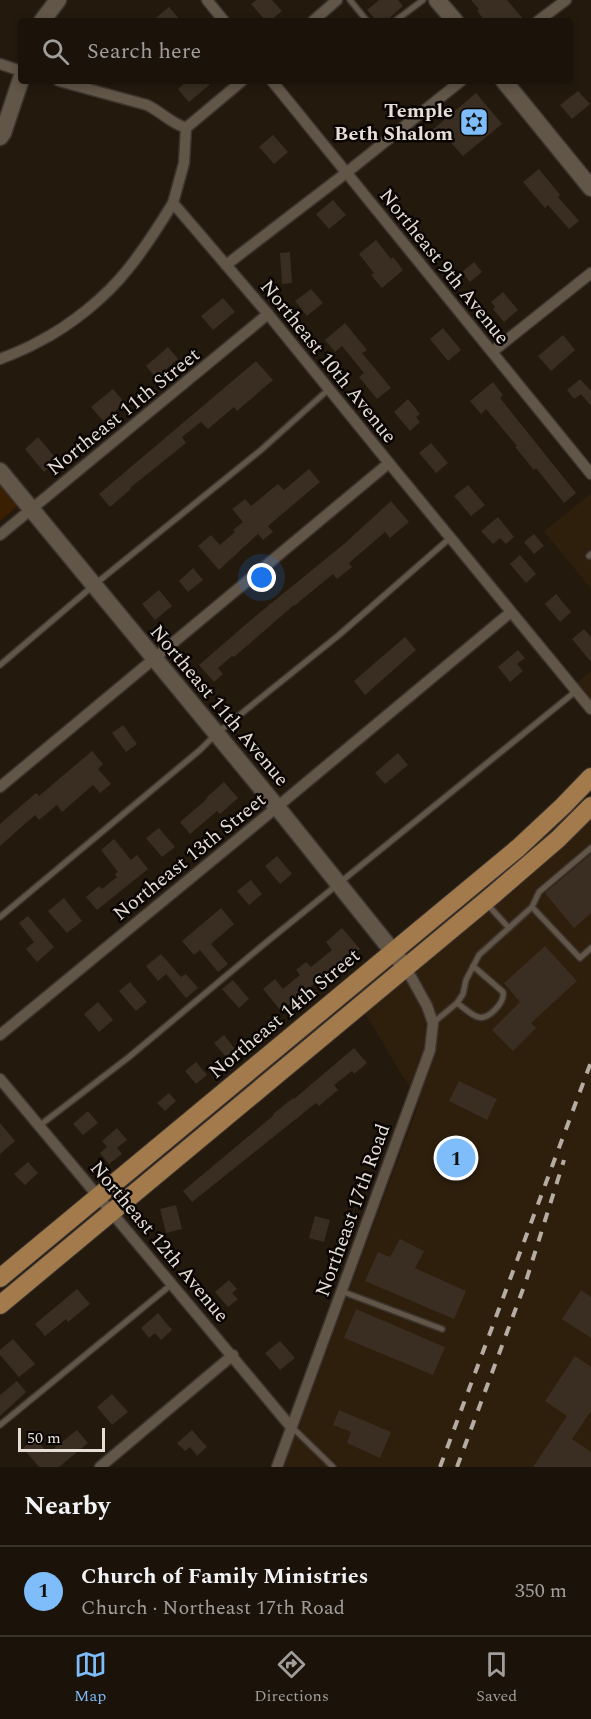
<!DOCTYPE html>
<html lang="en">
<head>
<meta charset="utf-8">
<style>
  body { margin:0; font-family:Spectral,serif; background:#282018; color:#f1f3f6 }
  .scale { position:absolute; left:18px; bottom:15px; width:87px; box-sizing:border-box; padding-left:6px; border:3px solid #e6ded6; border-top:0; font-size:16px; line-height:21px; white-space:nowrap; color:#e6ded6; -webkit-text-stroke:4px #090503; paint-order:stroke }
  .you { position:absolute; left:262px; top:578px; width:21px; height:21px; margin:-15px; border:4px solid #fff; border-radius:50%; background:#1a73e8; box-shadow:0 0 0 9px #1a73e833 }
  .badge { display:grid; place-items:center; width:39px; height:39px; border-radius:50%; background:#7ebdf9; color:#111; font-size:20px; font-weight:700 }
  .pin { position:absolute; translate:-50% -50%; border:3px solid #fff; box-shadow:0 2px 6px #0006 }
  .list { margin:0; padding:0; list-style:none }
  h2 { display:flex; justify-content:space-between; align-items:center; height:78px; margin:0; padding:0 24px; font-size:26px }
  h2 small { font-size:20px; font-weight:400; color:#a09e9c }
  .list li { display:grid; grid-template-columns:39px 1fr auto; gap:18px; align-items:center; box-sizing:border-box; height:90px; padding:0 24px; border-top:2px solid #39322b }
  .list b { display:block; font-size:22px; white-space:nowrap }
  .list p { margin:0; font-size:20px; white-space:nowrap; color:#a09e9c }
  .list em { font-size:20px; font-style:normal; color:#a09e9c }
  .icon { flex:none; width:33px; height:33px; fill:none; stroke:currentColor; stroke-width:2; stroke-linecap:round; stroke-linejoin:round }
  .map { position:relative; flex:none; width:591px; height:1467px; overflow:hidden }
  .search { position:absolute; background:#1b130a; box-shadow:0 3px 9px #0003; left:18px; right:18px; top:18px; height:66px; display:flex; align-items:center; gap:15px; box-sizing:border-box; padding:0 21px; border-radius:6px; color:#a09e9c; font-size:22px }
  .sheet { height:168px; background:#1b130a }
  nav { display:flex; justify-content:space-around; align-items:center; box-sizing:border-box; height:84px; border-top:2px solid #39322b; background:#1b130a; font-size:16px; color:#a09e9c }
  nav a { display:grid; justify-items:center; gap:3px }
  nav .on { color:#7ebdf9 }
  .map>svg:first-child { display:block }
  .built { fill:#2e1f0d }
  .green { fill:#3a2000 }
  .building { fill:#392e21 }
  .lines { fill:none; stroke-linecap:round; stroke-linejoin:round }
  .lane-casing { stroke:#3c342f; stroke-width:8 }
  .street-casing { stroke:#3c342f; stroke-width:13 }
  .secondary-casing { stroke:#3c342f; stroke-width:19 }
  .primary-casing { stroke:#3c342f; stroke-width:20 }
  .lane { stroke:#625648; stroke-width:5 }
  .street { stroke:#625648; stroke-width:10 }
  .secondary { stroke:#625648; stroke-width:16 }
  .primary { stroke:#a27a4c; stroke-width:18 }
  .rail { stroke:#b5aca3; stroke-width:4; stroke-dasharray:10 10; stroke-linecap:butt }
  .labels { text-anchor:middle; stroke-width:5; stroke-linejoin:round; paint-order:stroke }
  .poi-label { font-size:20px; font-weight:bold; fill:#e6ded6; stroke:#090503; text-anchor:end }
  .street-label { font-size:20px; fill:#e6ded6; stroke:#090503 }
</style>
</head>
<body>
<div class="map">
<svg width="591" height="1467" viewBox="0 0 591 1467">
  <rect width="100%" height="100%" fill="#24190d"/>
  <g class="built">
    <polygon points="591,494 591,589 544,531"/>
    <polygon points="591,671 591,700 577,683"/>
    <polygon points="591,817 591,1467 284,1467 297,1431 300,1428 299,1426 419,1103 418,1102 436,1053 439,1021 432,1003 414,970"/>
    <polygon points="404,977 421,1008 426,1023 424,1048 409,1087 364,1011"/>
  </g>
  <polygon class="green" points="0,471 24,500 0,521"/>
  <g class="building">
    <polygon points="256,0 272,0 282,11 270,21 266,21 251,4"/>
    <polygon points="379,0 398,0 403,6 386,21 377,21 367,10"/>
    <polygon points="471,0 507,0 525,21 485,21 477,11 479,9"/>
    <polygon points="169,7 181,21 152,21"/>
    <polygon points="187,81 214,81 189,102 178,89"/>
    <polygon points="578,91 590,104 572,119 560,105"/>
    <polygon points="476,93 502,124 463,156 444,135 438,141 430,132"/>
    <polygon points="273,135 288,152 274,164 259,147"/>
    <polygon points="539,169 560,195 558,197 579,221 569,229 548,205 545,208 523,182"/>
    <polygon points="333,200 346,215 329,229 316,214"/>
    <polygon points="376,240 391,259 393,257 403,270 382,288 371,275 374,273 359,254"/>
    <polygon points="290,252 292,283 282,284 280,253"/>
    <polygon points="474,262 482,272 470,282 462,272"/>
    <polygon points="311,289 323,303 307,316 295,301"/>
    <polygon points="503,292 518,310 504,322 493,309 495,307 491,302"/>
    <polygon points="223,298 235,312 213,330 201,316"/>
    <polygon points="345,323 367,350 362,353 391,388 377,399 359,377 364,373 342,346 335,352 325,340"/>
    <polygon points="443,328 461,350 448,361 430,339"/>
    <polygon points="563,335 575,350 551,371 538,356"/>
    <polygon points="168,347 178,359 156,378 146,366"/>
    <polygon points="256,361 273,380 237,411 234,407 208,429 201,422 182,437 186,443 130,488 131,489 110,507 99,494"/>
    <polygon points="580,379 591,391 591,406 581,394 574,399 567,390"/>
    <polygon points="493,382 503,395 500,398 576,493 564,503 536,468 534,470 515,447 517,446 486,409 481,414 470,401"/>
    <polygon points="113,389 125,403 103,421 91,407"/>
    <polygon points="408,399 420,414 416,417 420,422 410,431 394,412"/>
    <polygon points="38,437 57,460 44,472 25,449"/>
    <polygon points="431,443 448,463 436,473 419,453"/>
    <polygon points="309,469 320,482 268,526 273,532 263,540 258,534 219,570 198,546 211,535 220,545 235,532 233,530 243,522 232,509 245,499 251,506 278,484 284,490"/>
    <polygon points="468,485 485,505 471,516 454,496"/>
    <polygon points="391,501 409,522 390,538 385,532 349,563 352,567 337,579 333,574 294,606 294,605 234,657 232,656 218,668 223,674 214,682 199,665 252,619 344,544"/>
    <polygon points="498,517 514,537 506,544 500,538 493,544 481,531"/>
    <polygon points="534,534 544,546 534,554 524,542"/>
    <polygon points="520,555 536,574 526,583 510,564"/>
    <polygon points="193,568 203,580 188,592 179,581"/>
    <polygon points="159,590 172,606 155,620 142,604"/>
    <polygon points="556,594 571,612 560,622 545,604"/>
    <polygon points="584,629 591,637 591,662 572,639"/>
    <polygon points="405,637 416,650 365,695 354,681"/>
    <polygon points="518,650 525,658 517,664 523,671 510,682 498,667"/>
    <polygon points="123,725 137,744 126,752 112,733"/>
    <polygon points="92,751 103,764 98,769 111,784 100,793 93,785 62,812 57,805 39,820 35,815 0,846 0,824 36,793 39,796"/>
    <polygon points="398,753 408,765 385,784 375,773"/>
    <polygon points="224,782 238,798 220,814 217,811 190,834 180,822 207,799 206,798"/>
    <polygon points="159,828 175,847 162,857 146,838"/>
    <polygon points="114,839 131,860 137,855 148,869 97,910 86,897 99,886 102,889 117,877 115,874 118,872 101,850"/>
    <polygon points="591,854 591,913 574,928 545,893"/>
    <polygon points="277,856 292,874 280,884 265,866"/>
    <polygon points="251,880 262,894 249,905 237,891"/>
    <polygon points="64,898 82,921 67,933 48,911"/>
    <polygon points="221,908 234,924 211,944 228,964 218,972 200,950 194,955 182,941"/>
    <polygon points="28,916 54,947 37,962 26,949 34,942 19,923"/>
    <polygon points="342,928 360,949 343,963 342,961 281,1011 263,989 275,979 283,989 300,975 296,970 306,962 311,967 332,950 326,942"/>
    <polygon points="545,946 577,981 531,1023 536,1028 513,1051 492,1030 520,1002 504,983"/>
    <polygon points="161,954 181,977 186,974 198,988 186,998 166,974 158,981 146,966"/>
    <polygon points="233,980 249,999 239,1008 222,989"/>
    <polygon points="130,982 147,1002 136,1011 119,991"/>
    <polygon points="98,1002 113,1020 99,1032 84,1014"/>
    <polygon points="224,1035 235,1049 226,1057 214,1043"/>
    <polygon points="354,1048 367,1063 354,1074 352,1071 334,1085 338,1090 319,1106 316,1103 192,1202 183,1191 274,1115 273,1114 293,1098 294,1099"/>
    <polygon points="196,1062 207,1075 196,1084 185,1071"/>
    <polygon points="459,1081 497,1099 487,1120 449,1101"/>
    <polygon points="169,1093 176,1101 165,1111 157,1103"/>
    <polygon points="88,1111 98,1123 83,1135 73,1124"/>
    <polygon points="0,1123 15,1141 0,1154"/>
    <polygon points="117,1128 127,1140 117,1148 122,1154 109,1164 100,1153 107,1147 102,1141"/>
    <polygon points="28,1162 38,1173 25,1185 14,1174"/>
    <polygon points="176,1205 182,1229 166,1233 160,1209"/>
    <polygon points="315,1216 330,1220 324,1242 309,1238"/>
    <polygon points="400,1239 424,1251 415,1268 466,1291 454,1319 365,1281 378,1252 390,1257"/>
    <polygon points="229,1280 237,1289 232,1293 238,1299 228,1307 215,1292"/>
    <polygon points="77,1289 90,1304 68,1322 66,1319 45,1336 35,1324"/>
    <polygon points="581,1290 591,1297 591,1338 562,1319"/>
    <polygon points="356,1309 445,1347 433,1375 344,1338"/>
    <polygon points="158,1313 172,1330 161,1340 155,1333 149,1338 141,1328"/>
    <polygon points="13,1339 35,1364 19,1377 0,1355 0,1350"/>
    <polygon points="280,1341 295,1358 280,1370 265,1353"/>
    <polygon points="575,1356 591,1367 591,1411 572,1439 591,1452 591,1467 533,1467 567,1416 545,1401"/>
    <polygon points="17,1381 26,1392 0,1416 0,1395"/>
    <polygon points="112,1394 128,1412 112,1425 97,1407"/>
    <polygon points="339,1410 391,1432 380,1458 347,1443 351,1432 333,1425"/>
    <polygon points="77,1430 88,1443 59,1467 39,1467 23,1448 35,1438 48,1453"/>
    <polygon points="192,1430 207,1447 197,1456 190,1447 185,1451 177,1443"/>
  </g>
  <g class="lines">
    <g class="lane-casing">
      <g id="lane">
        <polyline points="350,0 367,21"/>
        <polyline points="395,21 423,0"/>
        <polyline points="589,556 591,554"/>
        <polyline points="0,665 94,585 261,450 329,389"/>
        <polyline points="488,905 509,928"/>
        <polyline points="532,907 539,892 591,848"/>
        <polyline points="0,917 200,750 216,734 339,635 450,538"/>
        <path d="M457 1003C463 1007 471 1015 478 1017 489 1020 505 1002 503 992L473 966"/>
        <polyline points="433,1023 457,1003 463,994 466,980 479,955 532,907 580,958 591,948"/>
        <polyline points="39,1126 129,1057 263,945 576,691"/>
        <polyline points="341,1291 442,1329"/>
        <polyline points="0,1425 172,1284"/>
        <polyline points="293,1428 333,1467"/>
      </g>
    </g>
    <g class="street-casing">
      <g id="street">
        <polyline points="207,0 224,21"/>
        <polyline points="313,21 337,0"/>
        <polyline points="538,21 566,0"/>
        <polyline points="0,64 21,71"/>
        <path d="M59 81 147 105C163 113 169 122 186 128"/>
        <polyline points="272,81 591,474"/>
        <polyline points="186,128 184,163 173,203 268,314 389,463 591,709"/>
        <polyline points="186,128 242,81"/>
        <polyline points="226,265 346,173 461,81"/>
        <polyline points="492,352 591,273"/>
        <path d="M0 359C13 354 26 349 38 342 70 326 106 297 128 269 145 248 159 226 173 203"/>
        <polyline points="0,535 268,314"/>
        <polyline points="0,787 389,463"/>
        <polyline points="0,1035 277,807 511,612"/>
        <polyline points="0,1079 291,1427"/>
        <polyline points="100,1467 233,1355"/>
        <polyline points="277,1467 430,1050 433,1023 427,1006 406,968"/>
      </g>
    </g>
    <g class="secondary-casing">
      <g id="secondary">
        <polyline points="437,0 455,21"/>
        <polyline points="42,21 58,0"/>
        <polyline points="504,81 591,188"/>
        <polyline points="0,137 3,133 21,79"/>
        <polyline points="0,471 277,807 406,968"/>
      </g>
    </g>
    <g class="primary-casing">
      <g id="primary">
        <polyline points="0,1278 518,848 563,806 591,777"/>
        <polyline points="0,1305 493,895 558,839 591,806"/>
      </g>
    </g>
    <use href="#lane" class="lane"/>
    <use href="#street" class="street"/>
    <use href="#secondary" class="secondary"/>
    <use href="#primary" class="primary"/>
    <g class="rail">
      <polyline points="440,1467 591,1062"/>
      <polyline points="457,1467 526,1281 564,1160"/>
    </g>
  </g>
  <defs>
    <g id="synagogue-square" transform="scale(1.5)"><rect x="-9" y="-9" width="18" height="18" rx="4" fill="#7ebdf9" stroke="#090503"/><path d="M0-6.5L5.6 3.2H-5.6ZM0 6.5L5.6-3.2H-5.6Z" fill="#111"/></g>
  </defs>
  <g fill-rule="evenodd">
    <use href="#synagogue-square" x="474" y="122"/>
  </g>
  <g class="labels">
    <g class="poi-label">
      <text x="453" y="117">Temple<tspan x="453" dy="23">Beth Shalom</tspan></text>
    </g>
    <g class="street-label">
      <text transform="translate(445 266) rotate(51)" y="7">Northeast 9th Avenue</text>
      <text transform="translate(329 361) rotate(51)" y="7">Northeast 10th Avenue</text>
      <text transform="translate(123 411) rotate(-39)" y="7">Northeast 11th Street</text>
      <text transform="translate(220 705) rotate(50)" y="7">Northeast 11th Avenue</text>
      <text transform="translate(189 856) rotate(-39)" y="7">Northeast 13th Street</text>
      <text transform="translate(284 1013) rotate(-40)" y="7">Northeast 14th Street</text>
      <text transform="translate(352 1210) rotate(-70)" y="7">Northeast 17th Road</text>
      <text transform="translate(160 1241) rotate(50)" y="7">Northeast 12th Avenue</text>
    </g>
  </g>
</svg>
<div class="scale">50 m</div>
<div class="you"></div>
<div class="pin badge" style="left:456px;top:1158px">1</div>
<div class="search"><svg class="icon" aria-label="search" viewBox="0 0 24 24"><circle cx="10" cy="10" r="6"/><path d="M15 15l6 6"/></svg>Search here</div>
</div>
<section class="sheet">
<h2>Nearby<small></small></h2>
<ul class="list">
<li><span class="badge">1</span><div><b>Church of Family Ministries</b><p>Church · Northeast 17th Road</p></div><em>350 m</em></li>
</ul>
</section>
<nav>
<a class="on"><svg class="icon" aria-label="map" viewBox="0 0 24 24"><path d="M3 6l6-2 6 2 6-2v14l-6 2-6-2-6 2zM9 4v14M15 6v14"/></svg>Map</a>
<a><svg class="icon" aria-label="directions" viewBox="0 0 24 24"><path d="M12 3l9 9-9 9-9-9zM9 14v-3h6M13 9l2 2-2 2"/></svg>Directions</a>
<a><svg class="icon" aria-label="saved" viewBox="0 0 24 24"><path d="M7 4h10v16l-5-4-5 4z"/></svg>Saved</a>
</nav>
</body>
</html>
